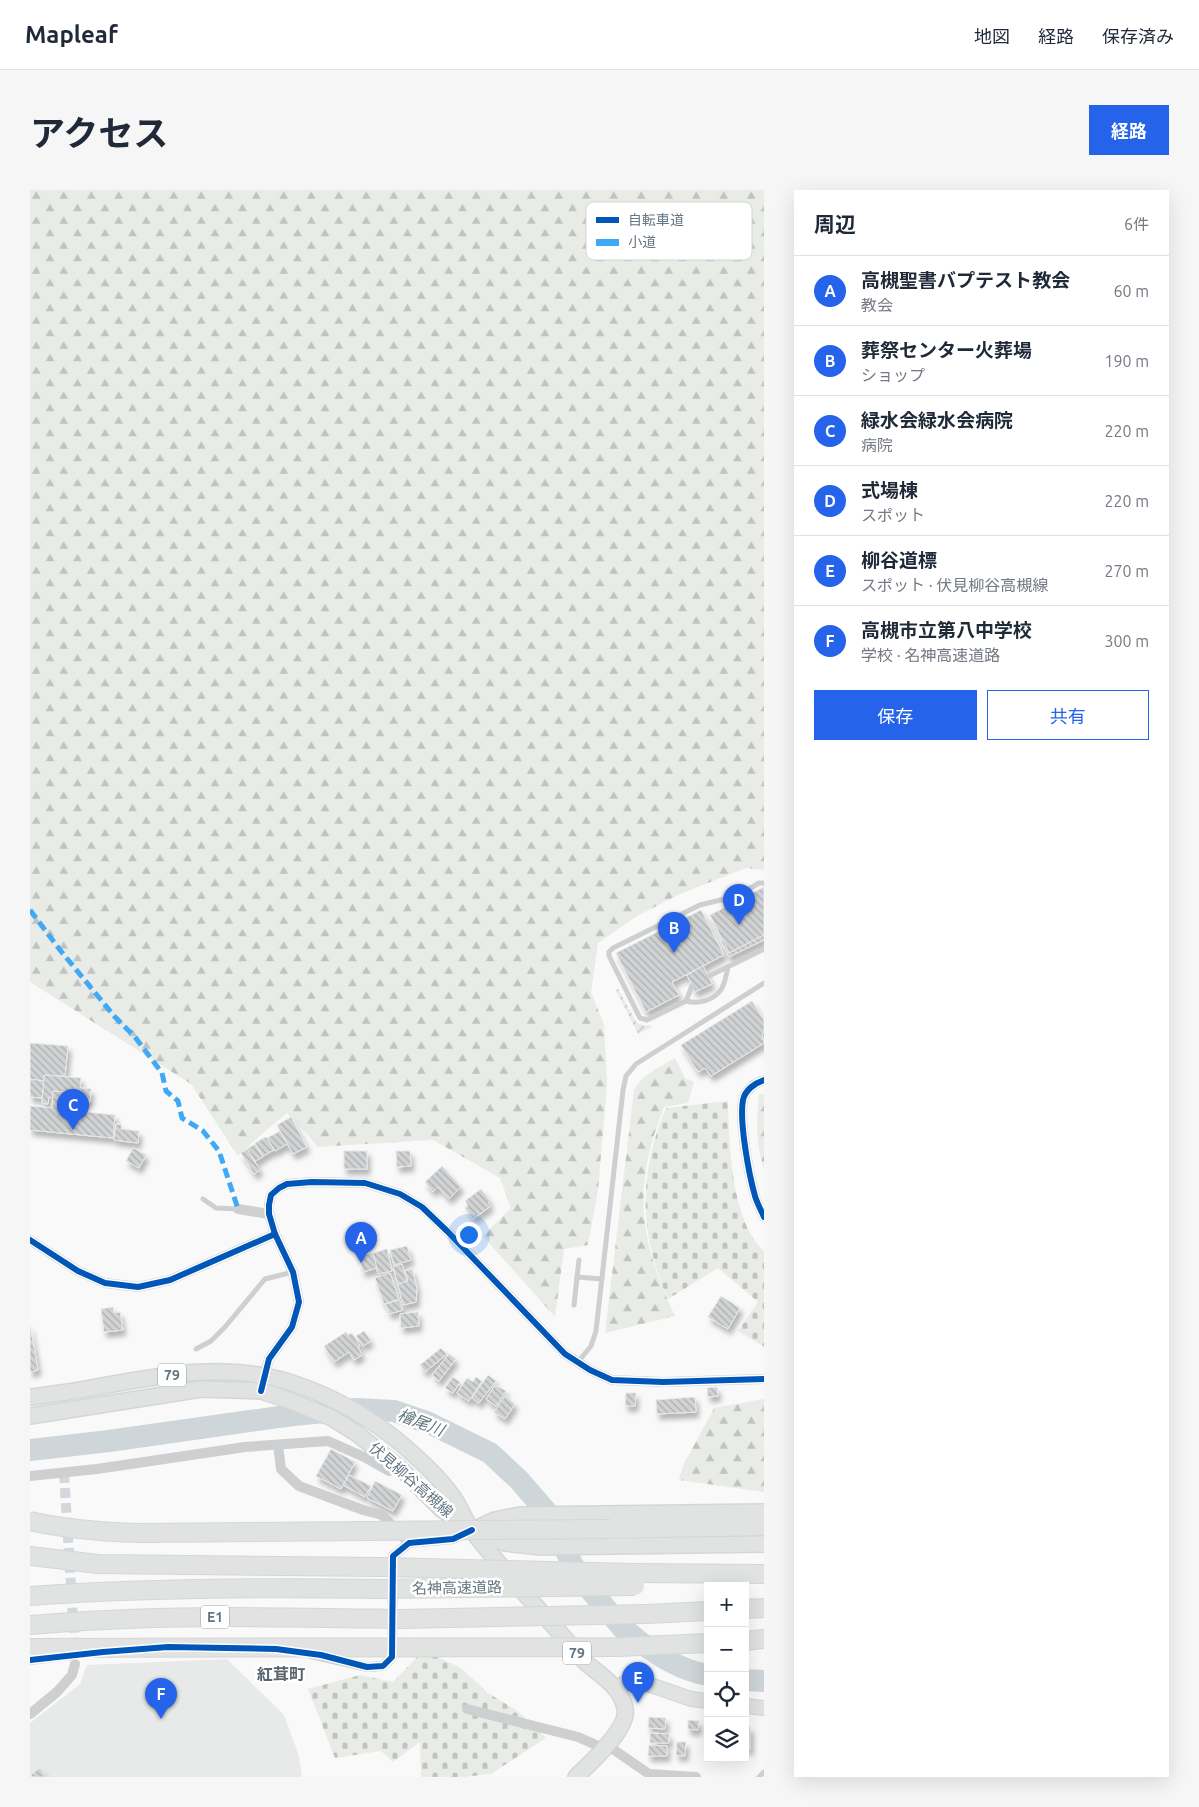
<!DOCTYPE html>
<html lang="ja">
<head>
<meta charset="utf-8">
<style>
  body { margin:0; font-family:Ubuntu,"Noto Sans JP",sans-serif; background:#f6f6f7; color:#1f2937 }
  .controls { position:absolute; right:15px; bottom:15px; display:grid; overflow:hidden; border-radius:0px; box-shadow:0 5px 20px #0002 }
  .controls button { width:45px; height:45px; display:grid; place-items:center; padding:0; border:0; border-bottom:1px solid #e0e1e3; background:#fff; color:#1f2937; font:25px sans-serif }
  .you { position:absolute; left:438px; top:1044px; width:18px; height:18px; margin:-12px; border:4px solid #fff; border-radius:50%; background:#1a73e8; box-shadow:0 0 0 8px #1a73e833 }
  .badge { display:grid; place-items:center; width:32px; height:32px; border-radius:50%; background:#2563eb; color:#fff; font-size:16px; font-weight:700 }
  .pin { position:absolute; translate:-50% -41px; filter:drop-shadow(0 1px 2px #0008) }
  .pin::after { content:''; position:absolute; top:26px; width:18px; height:15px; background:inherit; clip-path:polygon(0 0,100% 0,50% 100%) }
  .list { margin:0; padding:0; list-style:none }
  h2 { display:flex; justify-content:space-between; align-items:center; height:65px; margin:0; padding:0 20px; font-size:21px }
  h2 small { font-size:16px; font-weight:400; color:#747a83 }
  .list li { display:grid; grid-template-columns:32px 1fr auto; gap:15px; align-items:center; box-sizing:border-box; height:70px; padding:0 20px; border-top:1px solid #e0e1e3 }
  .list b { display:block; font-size:19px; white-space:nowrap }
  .list p { margin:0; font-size:16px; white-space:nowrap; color:#747a83 }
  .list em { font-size:16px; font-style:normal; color:#747a83 }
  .actions { display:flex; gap:10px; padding:15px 20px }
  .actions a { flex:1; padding:11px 0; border:1px solid #2563eb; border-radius:0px; text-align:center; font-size:18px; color:#2563eb }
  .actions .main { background:#2563eb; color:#fff }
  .icon { flex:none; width:28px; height:28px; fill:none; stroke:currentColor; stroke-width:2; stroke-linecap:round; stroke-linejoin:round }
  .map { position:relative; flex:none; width:734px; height:1587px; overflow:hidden; border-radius:0px }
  header { display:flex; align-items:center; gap:30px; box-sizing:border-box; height:70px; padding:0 25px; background:#fff; border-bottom:1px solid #e0e1e3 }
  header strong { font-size:24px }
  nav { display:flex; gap:28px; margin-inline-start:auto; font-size:18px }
  .intro { display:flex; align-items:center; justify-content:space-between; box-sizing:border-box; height:120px; padding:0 30px }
  h1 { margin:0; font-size:35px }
  .button { padding:12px 22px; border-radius:0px; background:#2563eb; color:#fff; font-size:18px; font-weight:700 }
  main { display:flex; gap:30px; padding:0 30px }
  aside { flex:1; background:#fff; border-radius:0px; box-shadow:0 5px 20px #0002 }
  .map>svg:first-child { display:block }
  .built { fill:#e8e9e9 }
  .forest { fill:url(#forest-firs) }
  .cemetery { fill:url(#cemetery-stones) }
  .garden { fill:url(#garden-furrows) }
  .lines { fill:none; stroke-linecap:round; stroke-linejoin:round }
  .river { stroke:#ced6d9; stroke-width:22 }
  .building { fill:url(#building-back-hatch); stroke:#e8e8e8; filter:url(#shadow) }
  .minor-tunnel { stroke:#d4d8dc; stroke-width:10; stroke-dasharray:10 5; stroke-linecap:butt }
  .secondary-casing { stroke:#d5d6d7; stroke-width:16 }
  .primary-casing { stroke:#d5d6d7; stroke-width:18 }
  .motorway-casing { stroke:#d5d6d6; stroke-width:20 }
  .service { stroke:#cecfd0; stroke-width:5 }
  .minor { stroke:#cecfd0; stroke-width:10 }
  .secondary { stroke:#e1e2e2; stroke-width:14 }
  .primary { stroke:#e1e2e2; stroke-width:15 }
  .motorway { stroke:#e1e2e2; stroke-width:18 }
  .motorway-bridge-casing { stroke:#d5d6d6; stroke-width:20; stroke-linecap:butt }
  .motorway-bridge { stroke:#e1e2e2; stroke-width:18 }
  .quiet { stroke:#3fa9f5; stroke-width:5; stroke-dasharray:10 5; stroke-linecap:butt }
  .cycleway-casing { stroke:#fff; stroke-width:9 }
  .cycleway { stroke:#0057b8; stroke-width:6 }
  .labels { text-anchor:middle; stroke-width:5; stroke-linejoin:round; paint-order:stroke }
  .shield { fill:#fff; stroke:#939fa8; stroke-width:1 }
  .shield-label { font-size:14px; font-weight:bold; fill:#657683 }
  .street-label { font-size:15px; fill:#657683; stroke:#fff }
  .water-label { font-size:16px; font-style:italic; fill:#60757c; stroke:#fff }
  .neighbourhood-label { font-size:16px; font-weight:bold; fill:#57646e; stroke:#fff }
  .key { fill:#fff; stroke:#d1d6da; stroke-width:1 }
  .key-label { font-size:14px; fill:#657683 }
</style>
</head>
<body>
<header>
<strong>Mapleaf</strong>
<nav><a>地図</a><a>経路</a><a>保存済み</a></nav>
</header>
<div class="intro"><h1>アクセス</h1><a class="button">経路</a></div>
<main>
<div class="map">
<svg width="734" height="1587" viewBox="0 0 734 1587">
  <defs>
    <pattern id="forest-firs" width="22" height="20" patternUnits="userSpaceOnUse" patternTransform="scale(1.25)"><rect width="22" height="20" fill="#e8ebe6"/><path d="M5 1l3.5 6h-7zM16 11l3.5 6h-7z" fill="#c0c3c0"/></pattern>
    <pattern id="cemetery-stones" width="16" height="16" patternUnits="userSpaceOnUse" patternTransform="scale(1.25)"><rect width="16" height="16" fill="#e8ebe6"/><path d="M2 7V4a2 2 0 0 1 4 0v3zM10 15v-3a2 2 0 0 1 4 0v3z" fill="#c0c3c0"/></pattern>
    <pattern id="garden-furrows" width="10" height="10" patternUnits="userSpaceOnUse" patternTransform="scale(1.25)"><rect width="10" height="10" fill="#e8ebe6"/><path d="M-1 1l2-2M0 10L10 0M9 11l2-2" fill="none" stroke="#c0c3c0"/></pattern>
    <pattern id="building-back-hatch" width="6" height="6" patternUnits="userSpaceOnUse" patternTransform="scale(1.25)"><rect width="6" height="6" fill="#d0d2d3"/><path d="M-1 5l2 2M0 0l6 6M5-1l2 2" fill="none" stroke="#acafb1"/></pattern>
    <filter id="shadow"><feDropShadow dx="3" dy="5.5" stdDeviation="2.5" flood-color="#0004"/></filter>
  </defs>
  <rect width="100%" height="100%" fill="#f9f9f9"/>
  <polygon class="built" points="197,1469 254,1525 269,1566 272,1587 0,1587 0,1533 50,1494 57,1475"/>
  <g class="forest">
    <polygon points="0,0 734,0 734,680 716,678 650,704 607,726 568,753 561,802 574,835 577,894 568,1000 558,1055 534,1059 525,1127 453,1046 481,1018 470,988 403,950 287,957 279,946 257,923 235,941 208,966 161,894 0,792"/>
    <path d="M645 868 655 888 664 892 658 913 634 917C602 997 609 1050 645 1126L575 1143 604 901C612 884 629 878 645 868Z"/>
    <path d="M729 904H734V979C725 954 727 929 729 904Z"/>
    <polygon points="734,1209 734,1302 649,1290 653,1276 684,1218"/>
  </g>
  <g class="cemetery">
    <path d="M698 911C699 954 701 1031 734 1061V1157L708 1141 728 1112 688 1078 638 1109C609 1043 608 985 636 918Z"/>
    <polygon points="394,1460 431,1478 458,1503 489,1522 516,1548 461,1584 434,1587 391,1587 390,1552 363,1572 351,1561 305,1568 278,1499 330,1485 363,1492"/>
  </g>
  <polygon class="garden" points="588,799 607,833 615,836 620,835 622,837 608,844 586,800"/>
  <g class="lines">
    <g class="river">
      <path d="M0 1260 79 1251 263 1225 326 1219 364 1221 399 1233 460 1263 489 1290 521 1327 542 1374 557 1396 595 1441 598 1442C620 1461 648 1480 678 1485"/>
      <polyline points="715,1490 734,1491"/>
    </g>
  </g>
  <g class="building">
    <polygon points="734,697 734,745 699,763 680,725"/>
    <polygon points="671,720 694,765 642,792 649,805 616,822 586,763"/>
    <polygon points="734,745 734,750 699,767 691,751 693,750 699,763"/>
    <polygon points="673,776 682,794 665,802 657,785"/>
    <polygon points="722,811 734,830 734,843 732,844 734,853 681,886 675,878 668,882 651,855"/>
    <polygon points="0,853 38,856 35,886 14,885 14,891 0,889"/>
    <polygon points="14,885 51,888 50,898 61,899 60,912 46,911 47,903 23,901 23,908 19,907 18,914 12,913"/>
    <polygon points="0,889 14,891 12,908 0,907"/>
    <polygon points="23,901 47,903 45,921 85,925 83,948 0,940 0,916 22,918"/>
    <polygon points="261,927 277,957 263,964 247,935"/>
    <polygon points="86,934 92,935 91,939 109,941 108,953 84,950"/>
    <polygon points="250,941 257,954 245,961 237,948"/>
    <polygon points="236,947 244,960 233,966 225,953"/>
    <polygon points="225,954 233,967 225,971 217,959"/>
    <polygon points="103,958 116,965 109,978 96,971"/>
    <polygon points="217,959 230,980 224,984 211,963"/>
    <rect x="314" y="961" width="23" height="18"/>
    <polygon points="366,961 380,961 381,976 367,977"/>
    <polygon points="412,976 431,997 419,1009 408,997 403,1002 395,992"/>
    <polygon points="451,999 460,1011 458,1013 461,1016 443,1029 435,1018 438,1016 435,1011"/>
    <polygon points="377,1056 381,1070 364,1075 360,1060"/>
    <polygon points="357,1059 362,1081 348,1084 343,1063"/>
    <polygon points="343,1063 347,1078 333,1082 329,1066"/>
    <polygon points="372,1074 377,1091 368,1094 363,1077"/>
    <polygon points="382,1079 387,1098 386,1112 373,1115 368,1094 378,1091 375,1081"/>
    <polygon points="360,1083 369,1109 354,1114 345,1088"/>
    <polygon points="691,1106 710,1118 698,1139 678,1127"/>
    <polygon points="369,1110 373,1120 359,1124 356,1114"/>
    <polygon points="83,1117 84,1123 90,1122 93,1140 74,1142 71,1119"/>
    <polygon points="388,1122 389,1136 371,1138 370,1124"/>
    <polygon points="0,1135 8,1180 0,1182"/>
    <polygon points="334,1141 341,1151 333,1156 326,1146"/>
    <polygon points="316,1142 318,1145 322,1143 330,1156 328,1157 332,1165 324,1170 319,1162 304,1172 294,1156"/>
    <polygon points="411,1158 417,1164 395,1182 390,1175"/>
    <polygon points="419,1164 426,1169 409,1191 402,1185"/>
    <polygon points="458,1185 466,1191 449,1213 442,1208"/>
    <polygon points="423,1187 430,1192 423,1203 415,1198"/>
    <polygon points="446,1187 452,1191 439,1211 427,1203 437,1188 443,1192"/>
    <polygon points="465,1195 476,1201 466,1216 456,1209"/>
    <polygon points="687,1197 688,1206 678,1207 677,1198"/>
    <polygon points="596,1203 606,1203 605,1216 595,1216"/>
    <polygon points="475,1206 485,1214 475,1229 464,1222"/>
    <polygon points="665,1207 666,1222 627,1224 626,1210"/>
    <polygon points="301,1259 325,1272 311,1299 286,1286"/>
    <polygon points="319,1285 341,1296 335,1307 313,1295"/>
    <polygon points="345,1291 372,1305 363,1321 337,1308"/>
    <polygon points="619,1527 636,1528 635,1539 618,1538"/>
    <polygon points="658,1530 669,1531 668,1540 658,1539"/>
    <rect x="715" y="1537" width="5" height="22"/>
    <polygon points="620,1543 639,1544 639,1553 620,1553"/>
    <polygon points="647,1552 656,1552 655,1566 646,1565"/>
    <polygon points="619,1555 637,1556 637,1566 618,1566"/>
    <polygon points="10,1578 16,1587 3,1587 1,1585"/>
  </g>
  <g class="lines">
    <g class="minor-tunnel">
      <polyline points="34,1283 45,1461"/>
      <polyline points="362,1460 363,1372"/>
    </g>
    <g class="secondary-casing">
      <g id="secondary">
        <polyline points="585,1498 599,1491 609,1491 661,1509 678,1511"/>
        <polyline points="715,1516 734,1518"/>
      </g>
    </g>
    <g class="primary-casing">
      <g id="primary">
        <path d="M0 1207C86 1199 173 1165 259 1192 300 1205 341 1228 374 1256 391 1271 410 1288 423 1307 431 1318 435 1332 444 1343 474 1381 506 1417 539 1453 544 1459 549 1466 555 1472 570 1485 591 1497 595 1518 600 1538 560 1573 546 1587"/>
        <polyline points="0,1226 171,1199 231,1201 253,1208 278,1218 302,1228 326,1243 369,1277 411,1319 442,1340 475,1353 511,1357 734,1354"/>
        <polyline points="443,1340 465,1330 490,1325 734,1322"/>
      </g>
    </g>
    <g class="motorway-casing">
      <g id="motorway">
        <polyline points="580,1339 734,1336"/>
        <polyline points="0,1366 68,1374 351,1377"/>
        <polyline points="605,1383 734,1384"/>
        <path d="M0 1406C117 1398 234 1397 352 1399"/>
        <polyline points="715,1419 734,1418"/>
        <polyline points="616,1424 678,1421"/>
        <path d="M0 1435C123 1424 247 1427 371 1429"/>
        <polyline points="715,1451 734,1449"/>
      </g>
    </g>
    <g class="service">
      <polyline points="679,786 734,759"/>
      <polyline points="662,796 656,811 617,830 610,828 579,766 579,762 583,758 670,715 707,706 729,693 734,693"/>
      <path d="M656 811C668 814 682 811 690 801 695 795 696 785 698 777"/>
      <polyline points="173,1009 186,1018 208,1019"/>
      <polyline points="547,1087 549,1070"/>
      <polyline points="544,1115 547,1087 572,1089"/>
      <polyline points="166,1159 181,1151 195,1137 235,1089 263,1082"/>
      <polyline points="548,1172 561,1156 566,1141 593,900 596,886 606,874 734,793"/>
      <polyline points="729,1587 734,1582"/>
    </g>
    <g class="minor">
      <path d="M734 890C725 893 715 900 713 910 709 931 719 985 725 1006 727 1013 731 1020 734 1027"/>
      <polyline points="208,1019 239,1024"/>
      <polyline points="0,1050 48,1081 75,1093 108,1097 140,1090 245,1044"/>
      <polyline points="233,1191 239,1169 262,1137 269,1112 263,1082 245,1044 239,1024 239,1015 241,1005 249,998 257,994 282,992 335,993 370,1004 392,1017 417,1041 535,1164 560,1180 582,1190 633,1192 734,1189"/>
      <polyline points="248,1255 251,1279 269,1296 333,1320 352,1325 379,1353"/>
      <polyline points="0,1286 67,1279 215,1257 298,1251 334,1267 359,1281 369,1277"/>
      <polyline points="363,1366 379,1353 423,1349 434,1344"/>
      <polyline points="280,1464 337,1477 353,1476 362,1467"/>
      <polyline points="0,1470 42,1465"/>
      <polyline points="437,1519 548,1547 566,1555 572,1560"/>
      <polyline points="0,1524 27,1502 42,1485 45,1474"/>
      <polyline points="577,1555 619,1584 666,1587"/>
    </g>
    <use href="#secondary" class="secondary"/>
    <use href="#primary" class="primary"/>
    <use href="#motorway" class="motorway"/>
    <g class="motorway-bridge-casing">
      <g id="motorway-bridge">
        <path d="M0 1331C36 1339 72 1342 109 1343L580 1339"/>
        <polyline points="351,1377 605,1383"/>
        <polyline points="352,1399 605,1396"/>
        <polyline points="371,1429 616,1424"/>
        <polyline points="0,1458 589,1457 678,1453"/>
      </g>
    </g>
    <use href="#motorway-bridge" class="motorway-bridge"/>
    <polyline class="quiet" points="0,720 30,760 85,827 105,847 132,883 136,901 148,911 152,928 173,941 189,961 208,1019"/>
    <g class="cycleway-casing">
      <g id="cycleway">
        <path d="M734 890C725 893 715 900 713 910 709 931 719 985 725 1006 727 1013 731 1020 734 1027"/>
        <polyline points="0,1050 48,1081 75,1093 108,1097 140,1090 245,1044"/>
        <polyline points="231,1201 239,1169 262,1137 269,1112 263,1082 245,1044 239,1024 239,1015 241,1005 249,998 257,994 282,992 335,993 370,1004 392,1017 417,1041 535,1164 560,1180 582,1190 633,1192 734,1189"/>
        <polyline points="0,1470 73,1462 138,1457 196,1458 246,1459 291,1465 337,1477 353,1476 362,1467 363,1366 379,1353 423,1349 442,1340"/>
      </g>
    </g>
    <use href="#cycleway" class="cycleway"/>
  </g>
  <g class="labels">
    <g class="shield">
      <rect x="128" y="1173.5" width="28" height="23" rx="4"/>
      <rect x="171" y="1415.5" width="28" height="23" rx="4"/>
      <rect x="533" y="1451.5" width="28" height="23" rx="4"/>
    </g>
    <g class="shield-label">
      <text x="142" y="1190">79</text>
      <text x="185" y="1432">E1</text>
      <text x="547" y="1468">79</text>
    </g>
    <g class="street-label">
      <text transform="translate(381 1290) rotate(41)" y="5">伏見柳谷高槻線</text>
      <text transform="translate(427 1398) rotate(-1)" y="5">名神高速道路</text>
    </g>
    <g class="water-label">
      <text transform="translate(391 1232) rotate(21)" y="6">檜尾川</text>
    </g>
    <g class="neighbourhood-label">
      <text x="251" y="1490">紅茸町</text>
    </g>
  </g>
  <rect x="556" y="12" width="166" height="58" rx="8" class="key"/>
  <rect x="566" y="27" width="23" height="6" fill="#0057b8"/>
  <rect x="566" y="49" width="23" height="7" fill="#3fa9f5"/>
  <g class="key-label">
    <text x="598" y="35">自転車道</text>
    <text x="598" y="57">小道</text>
  </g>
</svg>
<div class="controls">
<button>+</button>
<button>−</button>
<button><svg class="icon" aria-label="locate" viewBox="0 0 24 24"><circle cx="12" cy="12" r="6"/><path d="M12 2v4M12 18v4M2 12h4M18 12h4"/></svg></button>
<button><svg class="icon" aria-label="layers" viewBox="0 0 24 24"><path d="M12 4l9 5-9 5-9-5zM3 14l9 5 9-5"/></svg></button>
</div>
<div class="you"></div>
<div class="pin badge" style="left:331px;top:1073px">A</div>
<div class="pin badge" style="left:644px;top:763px">B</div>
<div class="pin badge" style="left:43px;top:940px">C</div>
<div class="pin badge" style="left:709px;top:735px">D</div>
<div class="pin badge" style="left:608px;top:1513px">E</div>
<div class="pin badge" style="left:131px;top:1529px">F</div>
</div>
<aside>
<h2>周辺<small>6件</small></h2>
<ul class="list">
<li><span class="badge">A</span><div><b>高槻聖書バプテスト教会</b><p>教会</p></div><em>60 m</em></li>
<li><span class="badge">B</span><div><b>葬祭センター火葬場</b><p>ショップ</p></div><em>190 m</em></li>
<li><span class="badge">C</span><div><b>緑水会緑水会病院</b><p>病院</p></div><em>220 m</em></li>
<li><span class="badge">D</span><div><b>式場棟</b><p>スポット</p></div><em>220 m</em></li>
<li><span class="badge">E</span><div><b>柳谷道標</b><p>スポット · 伏見柳谷高槻線</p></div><em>270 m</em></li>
<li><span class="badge">F</span><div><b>高槻市立第八中学校</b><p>学校 · 名神高速道路</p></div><em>300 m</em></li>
</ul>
<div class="actions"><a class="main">保存</a><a>共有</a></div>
</aside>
</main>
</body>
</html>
